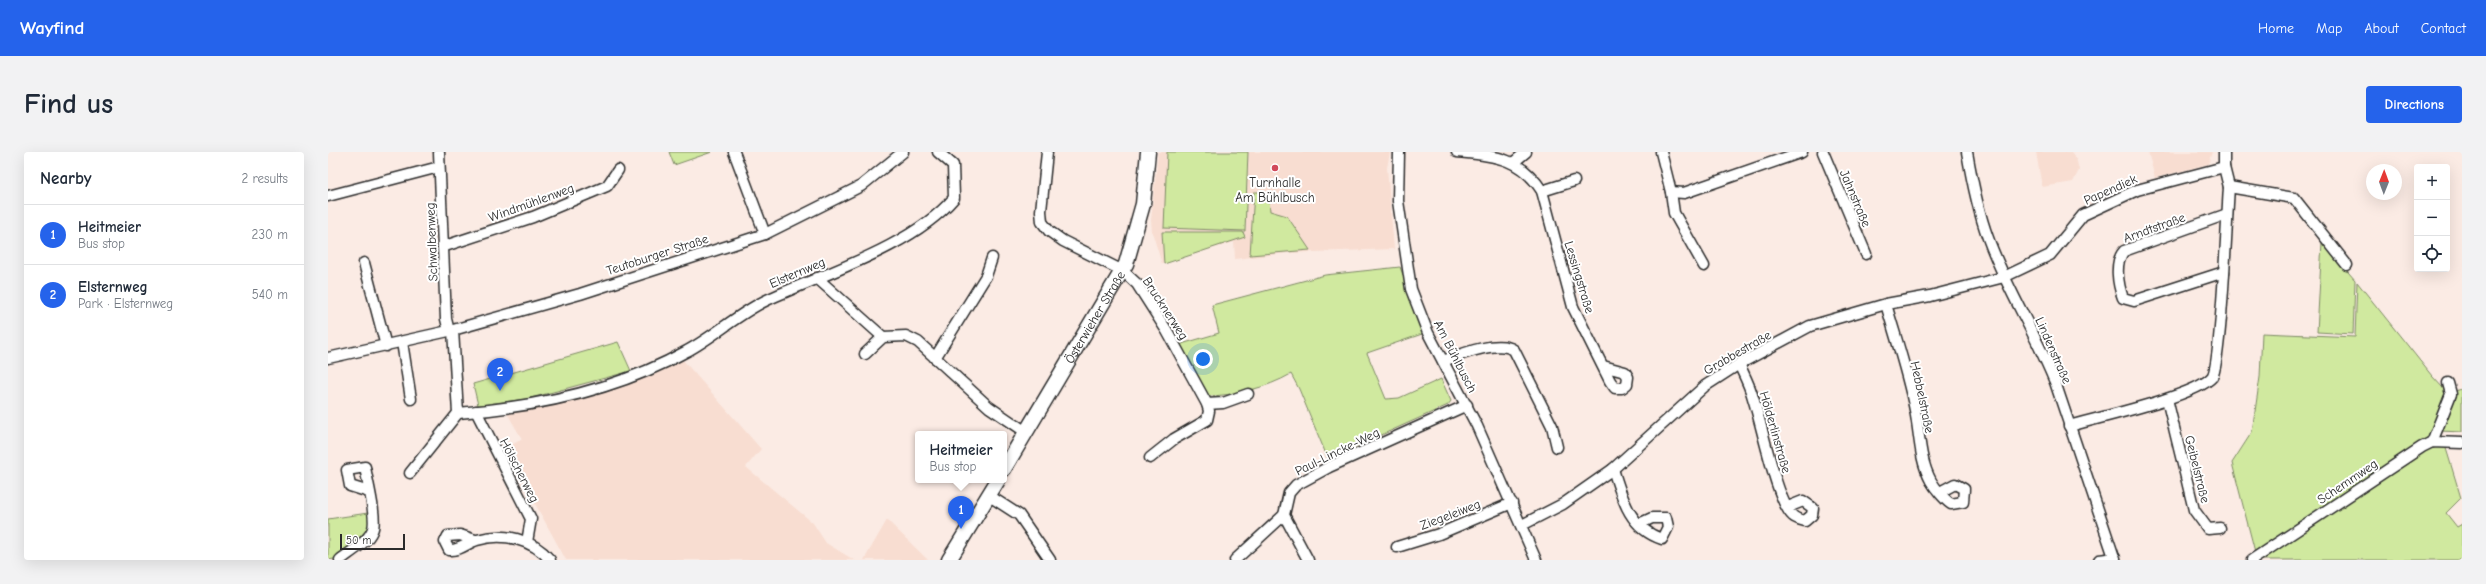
<!DOCTYPE html>
<html lang="en">
<head>
<meta charset="utf-8">
<style>
  body { margin:0; font-family:"Comic Neue",sans-serif; background:#f2f2f3; color:#1f2937 }
  .controls { position:absolute; right:12px; top:12px; display:grid; overflow:hidden; border-radius:4px; box-shadow:0 4px 16px #0002 }
  .controls button { width:36px; height:36px; display:grid; place-items:center; padding:0; border:0; border-bottom:1px solid #e0e1e3; background:#fff; color:#1f2937; font:20px sans-serif }
  .compass { position:absolute; left:2038px; top:12px; width:36px; height:36px; border-radius:50%; background:#fff; box-shadow:0 4px 16px #0002; rotate:1deg }
  .scale { position:absolute; left:12px; bottom:10px; width:65px; box-sizing:border-box; padding-left:4px; border:2px solid #2b2b2b; border-top:0; font-size:11px; line-height:14px; white-space:nowrap; color:#2b2b2b; -webkit-text-stroke:3px #fff; paint-order:stroke }
  .you { position:absolute; left:875px; top:207px; width:14px; height:14px; margin:-10px; border:3px solid #fff; border-radius:50%; background:#1a73e8; box-shadow:0 0 0 6px #1a73e833 }
  .badge { display:grid; place-items:center; width:26px; height:26px; border-radius:50%; background:#2563eb; color:#fff; font-size:13px; font-weight:700 }
  .pin { position:absolute; translate:-50% -33px; filter:drop-shadow(0 1px 2px #0008) }
  .pin::after { content:''; position:absolute; top:21px; width:14px; height:12px; background:inherit; clip-path:polygon(0 0,100% 0,50% 100%) }
  .popup { position:absolute; left:587px; top:279px; width:92px; height:52px; box-sizing:border-box; display:grid; place-content:center; border-radius:4px; background:#fff; filter:drop-shadow(0 1px 3px #0005); font-size:13px; white-space:nowrap; color:#747a83 }
  .popup b { font-size:15px; color:#1f2937 }
  .popup::after { content:''; position:absolute; left:50%; top:100%; margin-left:-8px; border:8px solid transparent; border-top-color:#fff }
  .list { margin:0; padding:0; list-style:none }
  h2 { display:flex; justify-content:space-between; align-items:center; height:52px; margin:0; padding:0 16px; font-size:17px }
  h2 small { font-size:13px; font-weight:400; color:#747a83 }
  .list li { display:grid; grid-template-columns:26px 1fr auto; gap:12px; align-items:center; box-sizing:border-box; height:60px; padding:0 16px; border-top:1px solid #e0e1e3 }
  .list b { display:block; font-size:15px; white-space:nowrap }
  .list p { margin:0; font-size:13px; white-space:nowrap; color:#747a83 }
  .list em { font-size:13px; font-style:normal; color:#747a83 }
  .icon { flex:none; width:22px; height:22px; fill:none; stroke:currentColor; stroke-width:2; stroke-linecap:round; stroke-linejoin:round }
  .map { position:relative; flex:none; width:2134px; height:408px; overflow:hidden; border-radius:4px }
  header { display:flex; align-items:center; gap:24px; box-sizing:border-box; height:56px; padding:0 20px; background:#2563eb; color:#fff }
  header strong { font-size:19px }
  nav { display:flex; gap:22px; margin-inline-start:auto; font-size:14px }
  .intro { display:flex; align-items:center; justify-content:space-between; box-sizing:border-box; height:96px; padding:0 24px }
  h1 { margin:0; font-size:28px }
  .button { padding:10px 18px; border-radius:4px; background:#2563eb; color:#fff; font-size:14px; font-weight:700 }
  main { display:flex; gap:24px; padding:0 24px }
  aside { flex:1; background:#fff; border-radius:4px; box-shadow:0 4px 16px #0002 }
  .map>svg:first-child { display:block }
  .built { fill:#f8ddd1 }
  .green { fill:#d0e99f; stroke:#7e8a65 }
  .lines { fill:none; stroke-linecap:round; stroke-linejoin:round }
  .street-casing { stroke:#2b2b2b; stroke-width:13 }
  .secondary-casing { stroke:#2b2b2b; stroke-width:17 }
  .street { stroke:#fff; stroke-width:10 }
  .secondary { stroke:#fff; stroke-width:14 }
  .poi-dot { fill:#d1495b; stroke:#fff; stroke-width:1.5 }
  .labels { text-anchor:middle; stroke-width:4; stroke-linejoin:round; paint-order:stroke }
  .poi-label { font-size:13px; fill:#2b2b2b; stroke:#fff }
  .street-label { font-size:13px; fill:#2b2b2b; stroke:#fff }
</style>
</head>
<body>
<header>
<strong>Wayfind</strong>
<nav><a>Home</a><a>Map</a><a>About</a><a>Contact</a></nav>
</header>
<div class="intro"><h1>Find us</h1><a class="button">Directions</a></div>
<main>
<aside>
<h2>Nearby<small>2 results</small></h2>
<ul class="list">
<li><span class="badge">1</span><div><b>Heitmeier</b><p>Bus stop</p></div><em>230 m</em></li>
<li><span class="badge">2</span><div><b>Elsternweg</b><p>Park · Elsternweg</p></div><em>540 m</em></li>
</ul>
</aside>
<div class="map">
<svg width="2134" height="408" viewBox="0 0 2134 408">
  <rect width="100%" height="100%" fill="#fbebe4"/>
  <filter id="ink" filterUnits="userSpaceOnUse"><feTurbulence type="fractalNoise" baseFrequency=".025" numOctaves="2"/><feDisplacementMap in="SourceGraphic" scale="8" xChannelSelector="R" yChannelSelector="G"/><feConvolveMatrix kernelMatrix="1 2 1 2 8 2 1 2 1" color-interpolation-filters="sRGB"/></filter>
  <g filter="url(#ink)">
    <g class="built">
      <polygon points="830,0 1062,0 1059,16 1066,97 960,101 907,107 906,90 834,112 824,80 823,68"/>
      <polygon points="1708,0 1743,0 1748,6 1751,18 1745,30 1714,35"/>
      <polygon points="1820,0 1884,0 1880,12 1827,26"/>
      <polygon points="354,207 433,297 418,315 485,371 498,391 526,408 238,408 177,297 194,287 179,261 243,248"/>
      <polygon points="559,368 600,408 536,408"/>
    </g>
    <g class="green">
      <polygon points="341,0 384,0 346,13"/>
      <polygon points="839,0 920,0 917,79 836,76"/>
      <polygon points="926,40 934,40 941,46 942,59 959,64 982,98 922,103"/>
      <polygon points="834,80 915,80 917,85 836,112"/>
      <polygon points="1994,90 2027,128 2025,182 1989,180"/>
      <path d="M1072 115 1097 181 1039 201 1058 247 1071 246 1113 227 1123 249 1120 253 1000 307 971 237 963 222C939 236 905 244 878 244L850 193 891 181 884 153 997 123Z"/>
      <polygon points="2029,130 2104,224 2116,237 2118,247 2101,286 1927,400 1904,311 1924,280 1932,225 1934,181 2027,185"/>
      <polygon points="290,190 303,219 199,247 150,253 145,232"/>
      <polygon points="2134,237 2134,280 2112,279 2127,239"/>
      <polygon points="2117,293 2133,346 2118,361 2129,375 2134,372 2134,408 1932,408 2098,298"/>
      <polygon points="40,361 41,372 38,380 6,407 0,408 0,367"/>
    </g>
    <g class="lines">
      <g class="street-casing">
        <g id="street">
          <polyline points="111,0 118,167 121,179"/>
          <polyline points="406,0 437,82"/>
          <polyline points="719,0 713,59 714,70 721,79 735,89 795,119 809,132 839,179 879,252 881,259 879,268 846,287 822,306"/>
          <polyline points="1071,0 1070,49 1083,137 1100,181 1149,274 1208,408"/>
          <path d="M1129 0C1167 4 1192 5 1214 39L1245 155 1282 229 1287 236H1294L1299 232 1300 225 1297 220 1275 214"/>
          <polyline points="1333,0 1343,40 1346,61 1376,114"/>
          <polyline points="1495,0 1538,102"/>
          <path d="M1639 0C1644 29 1650 59 1660 86 1678 136 1707 180 1727 230L1787 408"/>
          <polyline points="1186,10 1198,0"/>
          <polyline points="1901,35 1966,46 2019,113"/>
          <polyline points="1214,39 1246,29"/>
          <polyline points="1343,40 1356,41 1474,0"/>
          <polyline points="0,44 111,15"/>
          <polyline points="117,94 205,65 279,34 290,18"/>
          <polyline points="36,111 58,194"/>
          <path d="M1896 120 1806 149 1795 146C1790 133 1786 110 1796 99L1899 62"/>
          <polyline points="489,126 555,185"/>
          <path d="M1558 152C1568 187 1580 222 1587 258 1592 282 1591 307 1603 329 1607 336 1616 347 1623 352L1635 350 1636 337 1627 332 1612 340"/>
          <polyline points="74,190 83,247"/>
          <polyline points="537,202 555,185 578,184 590,190 661,255 698,280"/>
          <polyline points="0,206 125,178 252,142 437,82 533,34 575,0"/>
          <polyline points="607,206 658,124 664,106"/>
          <path d="M1115 209C1131 203 1170 187 1186 198L1224 274 1229 295"/>
          <path d="M1411 212C1416 223 1422 234 1425 246 1433 269 1449 351 1465 364 1468 367 1473 368 1477 369L1484 363 1485 356 1475 349 1460 355"/>
          <polyline points="1839,247 1866,358 1880,377 1892,376"/>
          <polyline points="879,252 895,251 920,242"/>
          <polyline points="148,259 203,367 199,390"/>
          <path d="M130 261C208 255 290 238 359 199 387 184 412 160 441 147 498 121 585 94 626 46L625 13 610 0"/>
          <path d="M1741 274C1769 266 1868 244 1884 225 1893 213 1899 62 1901 35L1896 15V0"/>
          <polyline points="2104,290 2123,242 2120,231"/>
          <path d="M1285 317C1294 346 1302 377 1334 387L1340 375 1338 366H1324L1311 372"/>
          <polyline points="82,321 130,261 125,178"/>
          <polyline points="660,343 691,363 722,408"/>
          <polyline points="1194,373 1235,352 1285,317 1377,234 1411,212 1482,174 1558,152 1602,144 1676,125 1722,103 1755,63 1809,38 1896,15"/>
          <path d="M147 388 132 383 120 384 117 390 121 398C132 399 139 391 149 388 175 380 205 387 222 408"/>
          <polyline points="1069,395 1111,382 1184,351"/>
          <path d="M12 408C22 400 39 391 44 379 50 369 39 328 37 315L19 318 22 334 41 340"/>
          <polyline points="907,408 956,363"/>
          <polyline points="980,408 956,363 961,341 968,333 1001,315 1139,253"/>
          <polyline points="1771,408 1787,406"/>
          <polyline points="1924,408 2094,295 2104,290 2134,291"/>
        </g>
      </g>
      <g class="secondary-casing">
        <g id="secondary">
          <path id="s1" d="M676 317 798 112 815 52 820 0"/>
          <polyline points="621,408 670,328"/>
        </g>
      </g>
      <use href="#street" class="street"/>
      <use href="#secondary" class="secondary"/>
    </g>
  </g>
  <circle class="poi-dot" cx="947" cy="16" r="4"/>
  <g class="labels">
    <g class="poi-label">
      <text x="947" y="35">Turnhalle<tspan x="947" dy="15">Am Bühlbusch</tspan></text>
    </g>
    <g class="street-label">
      <text transform="translate(1782 37) rotate(-24)" y="5">Papendiek</text>
      <text transform="translate(1528 46) rotate(67)" y="5">Jahnstraße</text>
      <text transform="translate(203 50) rotate(-20)" y="5">Windmühlenweg</text>
      <text transform="translate(1826 75) rotate(-20)" y="5">Arndtstraße</text>
      <text transform="translate(103 90) rotate(-92)" y="5">Schwalbenweg</text>
      <text transform="translate(329 102) rotate(-18)" y="5">Teutoburger Straße</text>
      <text transform="translate(469 120) rotate(-23)" y="5">Elsternweg</text>
      <text transform="translate(1252 125) rotate(73)" y="5">Lessingstraße</text>
      <text transform="translate(838 156) rotate(57)" y="5">Brucknerweg</text>
      <text dy="5" stroke="none"><textPath href="#s1" startOffset="177">Österwieher Straße</textPath></text>
      <text transform="translate(1726 198) rotate(66)" y="5">Lindenstraße</text>
      <text transform="translate(1409 200) rotate(-30)" y="5">Grabbestraße</text>
      <text transform="translate(1128 204) rotate(63)" y="5">Am Bühlbusch</text>
      <text transform="translate(1595 245) rotate(78)" y="5">Hebbelstraße</text>
      <text transform="translate(1448 280) rotate(74)" y="5">Hölderlinstraße</text>
      <text transform="translate(1009 299) rotate(-26)" y="5">Paul-Lincke-Weg</text>
      <text transform="translate(1870 317) rotate(76)" y="5">Geibelstraße</text>
      <text transform="translate(192 318) rotate(63)" y="5">Hölscherweg</text>
      <text transform="translate(2019 329) rotate(-34)" y="5">Schemmweg</text>
      <text transform="translate(1122 362) rotate(-21)" y="5">Ziegeleiweg</text>
    </g>
  </g>
</svg>
<div class="controls">
<button>+</button>
<button>−</button>
<button><svg class="icon" aria-label="locate" viewBox="0 0 24 24"><circle cx="12" cy="12" r="6"/><path d="M12 2v4M12 18v4M2 12h4M18 12h4"/></svg></button>
</div>
<svg class="compass" viewBox="-18 -18 36 36"><path d="M0-13l5 13h-10z" fill="#e53935"/><path d="M0 13l5-13h-10z" fill="#747a83"/></svg>
<div class="scale">50 m</div>
<div class="you"></div>
<div class="pin badge" style="left:633px;top:377px">1</div>
<div class="popup"><b>Heitmeier</b>Bus stop</div>
<div class="pin badge" style="left:172px;top:239px">2</div>
</div>
</main>
</body>
</html>
